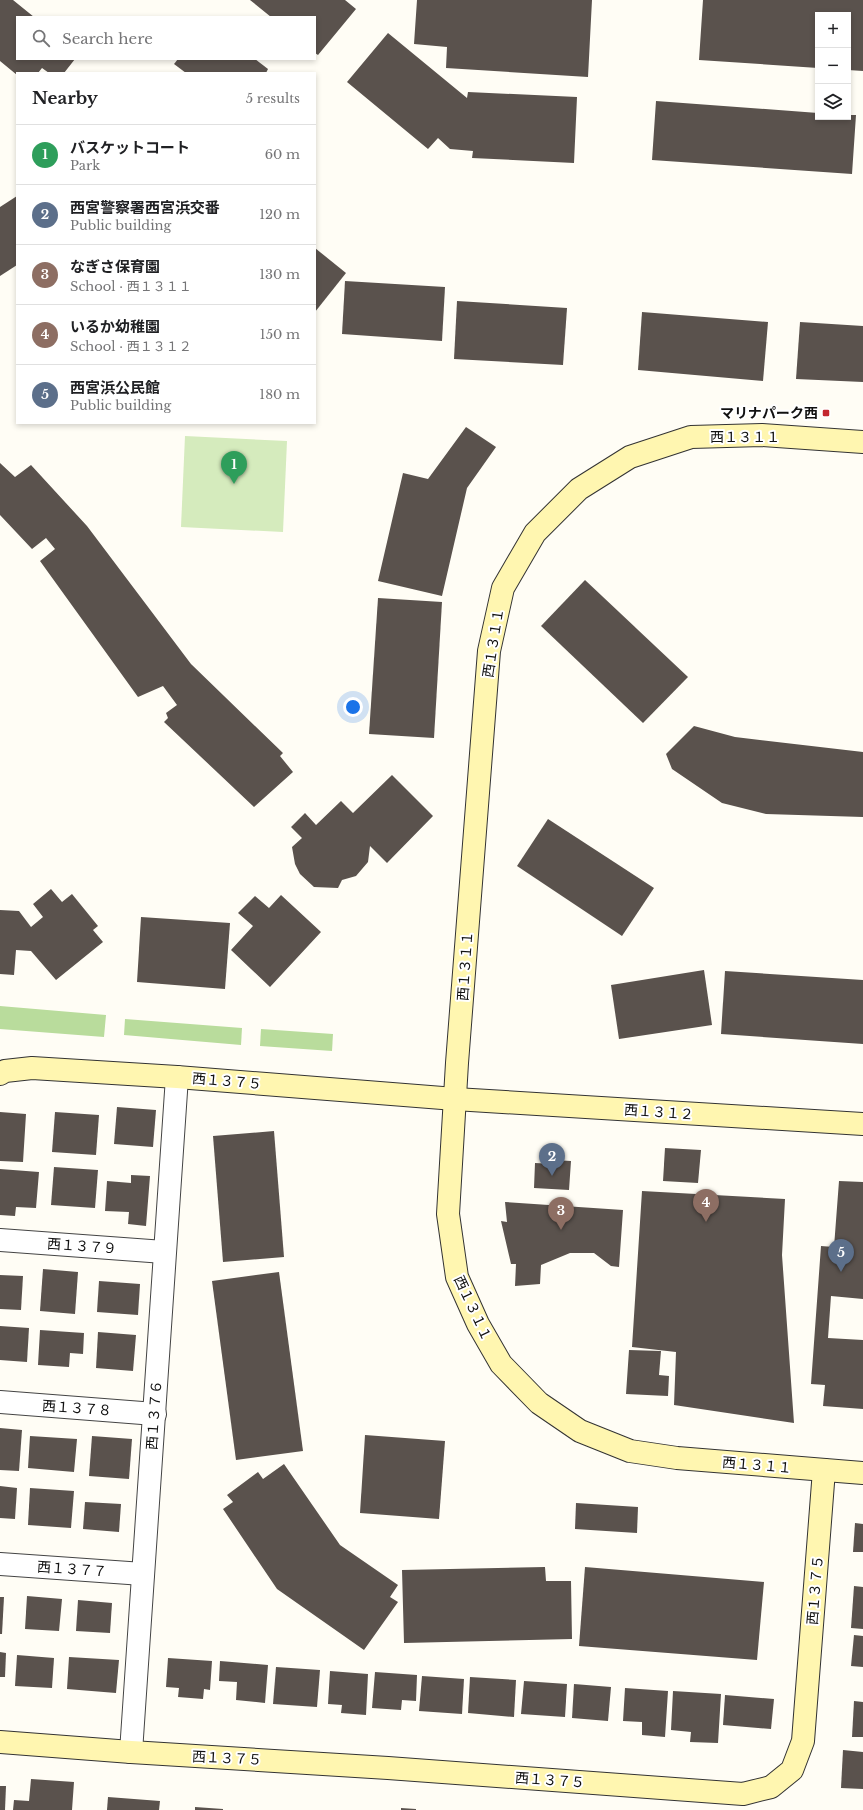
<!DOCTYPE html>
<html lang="en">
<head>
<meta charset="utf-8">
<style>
  body { margin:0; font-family:"Libre Baskerville","Noto Sans JP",serif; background:#f2f2f2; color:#202124 }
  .controls { position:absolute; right:12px; top:12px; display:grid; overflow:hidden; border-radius:0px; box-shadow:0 2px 6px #0003 }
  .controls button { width:36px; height:36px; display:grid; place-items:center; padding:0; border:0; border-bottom:1px solid #e0e0e0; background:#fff; color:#202124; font:20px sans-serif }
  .you { position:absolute; left:353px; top:707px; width:14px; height:14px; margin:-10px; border:3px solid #fff; border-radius:50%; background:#1a73e8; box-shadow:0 0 0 6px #1a73e833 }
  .badge { display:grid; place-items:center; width:26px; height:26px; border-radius:50%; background:#c4262e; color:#fff; font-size:13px; font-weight:700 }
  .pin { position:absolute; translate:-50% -33px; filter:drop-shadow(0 1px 2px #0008) }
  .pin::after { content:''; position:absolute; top:21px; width:14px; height:12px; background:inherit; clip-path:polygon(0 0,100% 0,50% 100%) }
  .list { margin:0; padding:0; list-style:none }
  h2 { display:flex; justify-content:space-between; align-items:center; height:52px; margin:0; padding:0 16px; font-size:17px }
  h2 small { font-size:13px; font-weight:400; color:#757577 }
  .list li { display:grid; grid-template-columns:26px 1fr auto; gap:12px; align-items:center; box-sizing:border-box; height:60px; padding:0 16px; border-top:1px solid #e0e0e0 }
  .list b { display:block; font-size:15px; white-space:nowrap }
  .list p { margin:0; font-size:13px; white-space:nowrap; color:#757577 }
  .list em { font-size:13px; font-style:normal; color:#757577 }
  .icon { flex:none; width:22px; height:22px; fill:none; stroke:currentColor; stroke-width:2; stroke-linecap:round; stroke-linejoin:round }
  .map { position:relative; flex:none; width:863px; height:1810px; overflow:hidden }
  .search { position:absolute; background:#fff; box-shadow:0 2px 6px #0003; left:16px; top:16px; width:300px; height:44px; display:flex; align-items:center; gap:10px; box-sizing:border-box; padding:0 14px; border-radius:0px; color:#757577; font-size:15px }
  .panel { position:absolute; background:#fff; box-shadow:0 2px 6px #0003; left:16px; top:72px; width:300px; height:352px; border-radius:0px }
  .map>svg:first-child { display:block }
  .green { fill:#d5ebbd }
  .forest { fill:#b9dc9c }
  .building { fill:#5a524d }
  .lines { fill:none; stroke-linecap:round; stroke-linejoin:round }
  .street-casing { stroke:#444; stroke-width:24 }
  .secondary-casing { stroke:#333; stroke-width:24 }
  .street { stroke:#fff; stroke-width:22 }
  .secondary { stroke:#fff6b0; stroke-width:22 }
  .poi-dot { fill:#c4262e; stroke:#fff; stroke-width:1.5 }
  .labels { text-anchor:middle; stroke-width:4; stroke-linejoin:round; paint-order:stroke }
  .poi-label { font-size:14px; font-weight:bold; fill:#111; stroke:#fff; text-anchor:end }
  .street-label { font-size:14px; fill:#111; stroke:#fff }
</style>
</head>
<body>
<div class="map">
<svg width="863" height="1810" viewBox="0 0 863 1810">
  <rect width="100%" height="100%" fill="#fffdf5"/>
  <polygon class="green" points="185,436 287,441 283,532 181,527"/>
  <g class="forest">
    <polygon points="0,1006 106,1015 104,1037 0,1029"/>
    <polygon points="125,1019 242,1028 241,1045 124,1035"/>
    <polygon points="261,1029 333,1034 332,1051 260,1046"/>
  </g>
  <g class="building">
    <polygon points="0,0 13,0 34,17 17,17 17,59 75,59 64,73 49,73 42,68 38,73 17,73 17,75 0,61"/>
    <polygon points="250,0 345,0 356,9 318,55 315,53 315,17 271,17"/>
    <polygon points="417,0 592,0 588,77 446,68 447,47 414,44"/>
    <polygon points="703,0 863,0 863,71 848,70 848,15 818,15 818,68 699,60"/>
    <polygon points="388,33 467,98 468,92 577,97 574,163 472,158 473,151 450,149 438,138 428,149 347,82"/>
    <polygon points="178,59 255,59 268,69 266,73 186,73 174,64"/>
    <polygon points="656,101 818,113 818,117 848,117 848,115 856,115 852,174 652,160"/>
    <polygon points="17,196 17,265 0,276 0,207"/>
    <polygon points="315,248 346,273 315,312"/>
    <polygon points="345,281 445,287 442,341 342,334"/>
    <polygon points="457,301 567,308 563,365 454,359"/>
    <polygon points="642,312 768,322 763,381 638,370"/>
    <polygon points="800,322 863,326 863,382 796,379"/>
    <polygon points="466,427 496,447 467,488 442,596 378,581 403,473 428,479"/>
    <polygon points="0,463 15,477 31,465 87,526 191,664 283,753 280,756 293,772 254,807 164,722 168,718 166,713 177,705 163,686 138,697 40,561 55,549 46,538 32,549 0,515"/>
    <polygon points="585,580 688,677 643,723 541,626"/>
    <polygon points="378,598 442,602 434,738 369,734"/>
    <polygon points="694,726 735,737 863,752 863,817 766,814 722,803 672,769 666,754"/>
    <polygon points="392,775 433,816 387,863 370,846 368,862 356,876 342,880 338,888 314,887 300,874 295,864 292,847 302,838 291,827 305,813 316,825 341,801 353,813"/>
    <polygon points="548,819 654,888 622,936 517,866"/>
    <polygon points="51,889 62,902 72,894 98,926 93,930 103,942 56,980 31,951 16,950 14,975 0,974 0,910 19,911 31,927 43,917 33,904"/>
    <polygon points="281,895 321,932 270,987 231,950 253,926 238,913 255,896 269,908"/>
    <polygon points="141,917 230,923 225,989 137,982"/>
    <polygon points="704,970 712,1025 619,1039 611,985"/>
    <polygon points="725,971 863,980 863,1044 721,1034"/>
    <polygon points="117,1107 156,1110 153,1147 114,1144"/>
    <polygon points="0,1112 26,1114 23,1162 0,1161"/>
    <polygon points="55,1112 99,1115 96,1155 52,1152"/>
    <polygon points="274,1131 284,1257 223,1262 213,1136"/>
    <polygon points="665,1148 701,1150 698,1183 663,1181"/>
    <polygon points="554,1160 571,1161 569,1190 534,1188 535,1163 554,1164"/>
    <polygon points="54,1167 98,1170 95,1208 51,1205"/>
    <polygon points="0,1169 39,1172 36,1208 16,1207 15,1216 0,1215"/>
    <polygon points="131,1175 150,1176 146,1226 128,1224 129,1212 105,1211 107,1181 131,1183"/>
    <polygon points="839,1181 863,1182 863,1299 831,1296 828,1338 863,1340 863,1409 823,1406 825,1385 811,1384 821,1246 834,1247"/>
    <polygon points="642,1191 785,1199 782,1255 794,1423 674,1405 676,1352 632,1347"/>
    <polygon points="505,1202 623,1210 619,1267 611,1266 594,1253 570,1253 541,1265 540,1284 515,1286 516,1264 511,1264 501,1221 507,1222"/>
    <polygon points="43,1269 78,1272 75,1314 40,1311"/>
    <polygon points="279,1272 303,1451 236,1460 212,1281"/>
    <polygon points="0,1275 23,1276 21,1310 0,1309"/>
    <polygon points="99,1281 140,1284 138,1315 97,1312"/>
    <polygon points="0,1326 29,1328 27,1362 0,1360"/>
    <polygon points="40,1330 84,1333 83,1354 70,1353 69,1367 38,1365"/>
    <polygon points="98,1332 136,1335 133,1371 96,1368"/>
    <polygon points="629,1350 661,1351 659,1375 669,1376 668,1396 626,1394"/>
    <polygon points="0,1428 22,1430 19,1471 0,1470"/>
    <polygon points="365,1435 445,1441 439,1519 360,1513"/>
    <polygon points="30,1436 77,1439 74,1472 28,1468"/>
    <polygon points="92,1436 132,1439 129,1479 89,1476"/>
    <polygon points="284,1464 340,1545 398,1585 390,1597 398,1602 364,1650 277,1589 223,1509 233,1502 227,1495 258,1472 263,1479"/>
    <polygon points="0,1486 17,1488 15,1519 0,1518"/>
    <polygon points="30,1488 74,1491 71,1528 28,1525"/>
    <polygon points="85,1502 121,1504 119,1532 83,1529"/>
    <polygon points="576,1503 638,1507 637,1533 575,1529"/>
    <polygon points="855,1523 863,1524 863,1552 853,1552"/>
    <polygon points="545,1567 546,1581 571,1581 572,1639 404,1643 402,1570"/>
    <polygon points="585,1567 764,1582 757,1660 579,1646"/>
    <polygon points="854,1586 863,1587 863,1629 851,1628"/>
    <polygon points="27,1596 62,1599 59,1631 25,1629"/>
    <polygon points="0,1597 4,1597 2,1634 0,1634"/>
    <polygon points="78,1600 112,1603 110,1633 76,1631"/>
    <polygon points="854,1635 863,1636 863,1667 851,1666"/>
    <polygon points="0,1652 6,1653 5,1677 0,1677"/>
    <polygon points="17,1655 54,1658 52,1688 15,1686"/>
    <polygon points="69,1657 119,1660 116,1693 67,1689"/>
    <polygon points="168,1658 212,1661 210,1690 204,1689 203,1699 178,1697 179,1688 166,1687"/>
    <polygon points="220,1661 268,1665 265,1703 236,1700 237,1682 219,1681"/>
    <polygon points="276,1667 320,1670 317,1707 273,1704"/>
    <polygon points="330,1671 368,1674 366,1715 341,1713 342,1705 328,1704"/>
    <polygon points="375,1672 417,1675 416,1701 402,1700 401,1710 372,1708"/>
    <polygon points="422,1676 464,1679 462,1714 419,1711"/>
    <polygon points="470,1677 516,1680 514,1717 468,1713"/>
    <polygon points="524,1681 567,1684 565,1717 521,1714"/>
    <polygon points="574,1684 611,1687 608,1721 572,1718"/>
    <polygon points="625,1688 668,1691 665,1737 642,1735 642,1722 623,1721"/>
    <polygon points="673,1691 721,1694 718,1743 690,1742 691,1732 671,1730"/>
    <polygon points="725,1695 774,1699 771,1729 723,1725"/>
    <polygon points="854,1701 863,1702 863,1737 852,1737"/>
    <polygon points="843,1750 863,1752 863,1789 841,1788"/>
    <polygon points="31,1779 74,1782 72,1810 13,1810 14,1800 29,1801"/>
    <polygon points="0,1786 6,1786 5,1810 0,1810"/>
    <polygon points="108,1797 160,1801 159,1810 107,1810"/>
    <polygon points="195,1807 223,1809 223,1810 195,1810"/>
    <polygon points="401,1808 416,1809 416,1810 401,1810"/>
  </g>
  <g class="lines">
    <g class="street-casing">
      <g id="street">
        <polyline points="0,1240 164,1252"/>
        <polyline points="0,1402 155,1414"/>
        <polyline points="0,1564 143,1574"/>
        <polyline points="131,1752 177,1077"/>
      </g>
    </g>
    <g class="secondary-casing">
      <g id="secondary">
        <polyline points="863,442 762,435 691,437 630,457 579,489 535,533 503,588 489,651 457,1063 448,1214 457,1277 478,1324 501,1364 539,1403 580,1431 630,1451 677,1458 863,1473"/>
        <polyline points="0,1074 5,1071 32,1068 177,1077 455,1099 863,1124"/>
        <polyline points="0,1742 131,1752 388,1768 743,1794 771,1787 792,1770 803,1741 824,1470"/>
      </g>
    </g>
    <use href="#street" class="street"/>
    <use href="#secondary" class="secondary"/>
  </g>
  <rect class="poi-dot" x="822" y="409" width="8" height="8" rx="2"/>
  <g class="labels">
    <g class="poi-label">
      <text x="818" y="418">マリナパーク西</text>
    </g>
    <g class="street-label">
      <text x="745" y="442">西１３１１</text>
      <text transform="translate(493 643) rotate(-81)" y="5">西１３１１</text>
      <text transform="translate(465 966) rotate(-86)" y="5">西１３１１</text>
      <text transform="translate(227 1081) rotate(5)" y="5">西１３７５</text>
      <text transform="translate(659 1112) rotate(4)" y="5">西１３１２</text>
      <text transform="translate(82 1246) rotate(4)" y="5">西１３７９</text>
      <text transform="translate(473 1308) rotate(65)" y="5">西１３１１</text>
      <text transform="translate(77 1408) rotate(4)" y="5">西１３７８</text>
      <text transform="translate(154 1415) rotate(-86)" y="5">西１３７６</text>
      <text transform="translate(757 1465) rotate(5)" y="5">西１３１１</text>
      <text transform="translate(72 1569) rotate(4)" y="5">西１３７７</text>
      <text transform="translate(815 1590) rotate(-85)" y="5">西１３７５</text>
      <text transform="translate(227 1758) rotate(3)" y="5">西１３７５</text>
      <text transform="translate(550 1780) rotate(4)" y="5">西１３７５</text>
    </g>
  </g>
</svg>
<div class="controls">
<button>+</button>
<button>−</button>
<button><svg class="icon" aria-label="layers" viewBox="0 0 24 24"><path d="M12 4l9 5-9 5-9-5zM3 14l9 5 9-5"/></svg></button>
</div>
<div class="you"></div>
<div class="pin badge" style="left:234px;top:484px;background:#2e9e5b">1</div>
<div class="pin badge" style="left:552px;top:1176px;background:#5c6f8a">2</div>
<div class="pin badge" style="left:561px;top:1230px;background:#8d6e63">3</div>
<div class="pin badge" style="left:706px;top:1222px;background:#8d6e63">4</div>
<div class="pin badge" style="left:841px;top:1272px;background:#5c6f8a">5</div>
<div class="search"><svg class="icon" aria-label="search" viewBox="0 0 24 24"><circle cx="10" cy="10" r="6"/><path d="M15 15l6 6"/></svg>Search here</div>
<section class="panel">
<h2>Nearby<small>5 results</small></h2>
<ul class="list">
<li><span class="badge" style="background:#2e9e5b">1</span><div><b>バスケットコート</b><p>Park</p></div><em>60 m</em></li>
<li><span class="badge" style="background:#5c6f8a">2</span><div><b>西宮警察署西宮浜交番</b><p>Public building</p></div><em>120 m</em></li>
<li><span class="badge" style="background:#8d6e63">3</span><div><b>なぎさ保育園</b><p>School · 西１３１１</p></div><em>130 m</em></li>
<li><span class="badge" style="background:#8d6e63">4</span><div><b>いるか幼稚園</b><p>School · 西１３１２</p></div><em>150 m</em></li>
<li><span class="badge" style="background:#5c6f8a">5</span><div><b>西宮浜公民館</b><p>Public building</p></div><em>180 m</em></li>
</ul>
</section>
</div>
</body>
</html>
